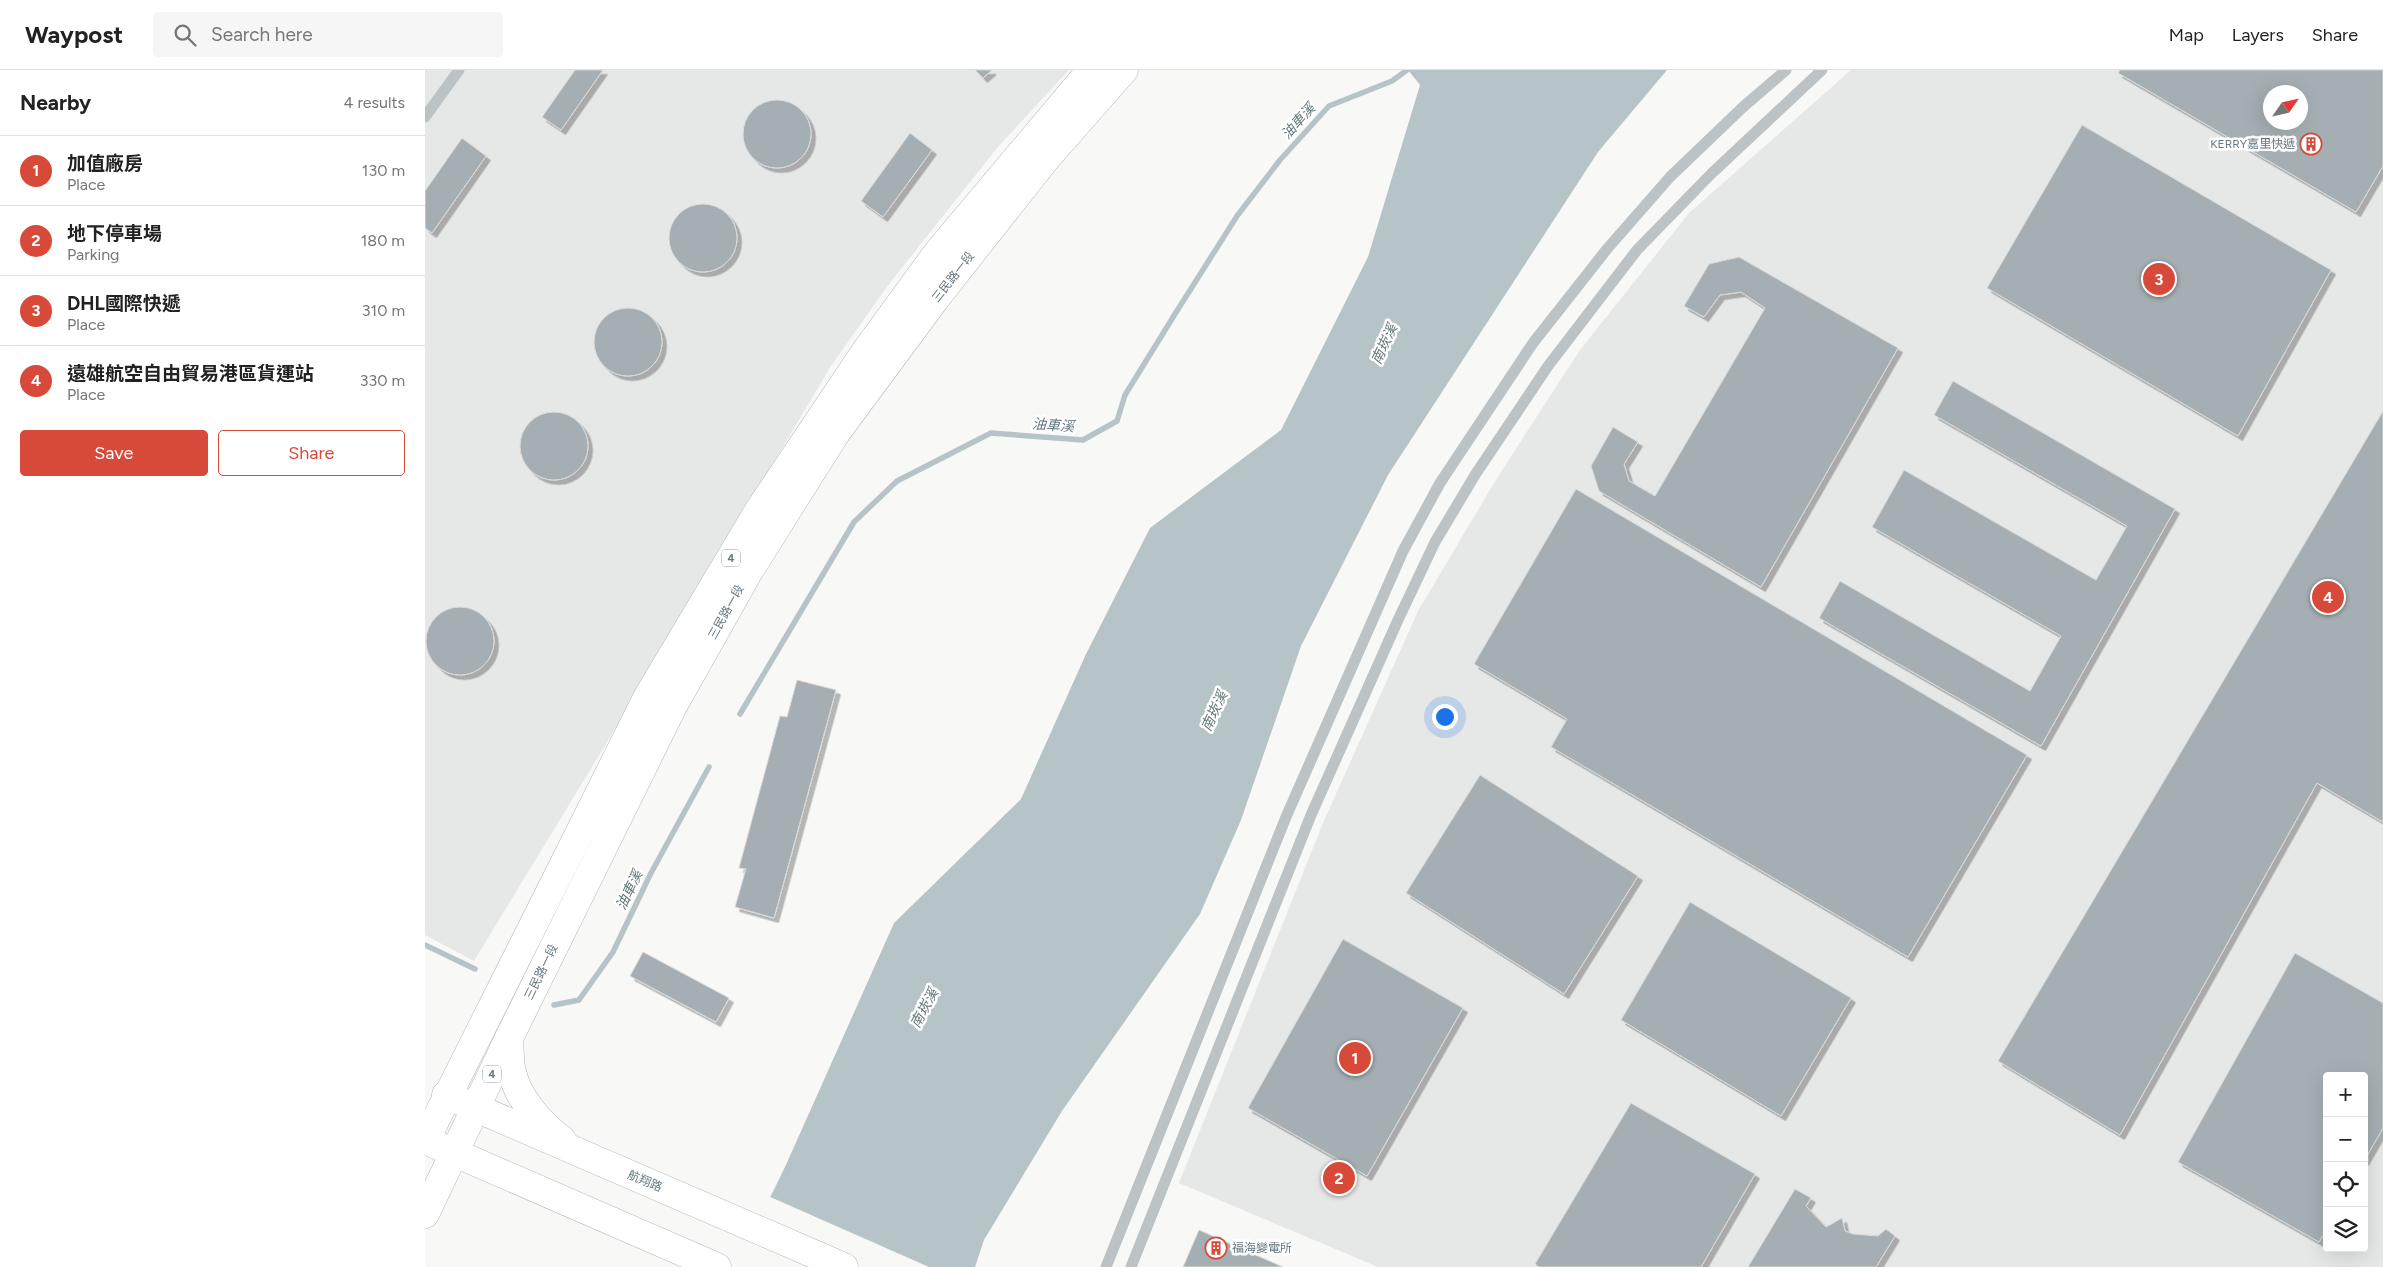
<!DOCTYPE html>
<html lang="en">
<head>
<meta charset="utf-8">
<style>
  body { margin:0; font-family:Figtree,"Noto Sans TC",sans-serif; background:#f6f6f6; color:#222 }
  .controls { position:absolute; right:15px; bottom:15px; display:grid; overflow:hidden; border-radius:5px; box-shadow:0 5px 20px #0002 }
  .controls button { width:45px; height:45px; display:grid; place-items:center; padding:0; border:0; border-bottom:1px solid #e0e0e0; background:#fff; color:#222; font:25px sans-serif }
  .compass { position:absolute; left:1838px; top:15px; width:45px; height:45px; border-radius:50%; background:#fff; box-shadow:0 5px 20px #0002; rotate:56deg }
  .you { position:absolute; left:1019px; top:646px; width:18px; height:18px; margin:-12px; border:4px solid #fff; border-radius:50%; background:#1a73e8; box-shadow:0 0 0 8px #1a73e833 }
  .badge { display:grid; place-items:center; width:32px; height:32px; border-radius:50%; background:#d74938; color:#fff; font-size:16px; font-weight:700 }
  .pin { position:absolute; translate:-50% -50%; border:2px solid #fff; box-shadow:0 1px 5px #0006 }
  .list { margin:0; padding:0; list-style:none }
  h2 { display:flex; justify-content:space-between; align-items:center; height:65px; margin:0; padding:0 20px; font-size:21px }
  h2 small { font-size:16px; font-weight:400; color:#767676 }
  .list li { display:grid; grid-template-columns:32px 1fr auto; gap:15px; align-items:center; box-sizing:border-box; height:70px; padding:0 20px; border-top:1px solid #e0e0e0 }
  .list b { display:block; font-size:19px; white-space:nowrap }
  .list p { margin:0; font-size:16px; white-space:nowrap; color:#767676 }
  .list em { font-size:16px; font-style:normal; color:#767676 }
  .actions { display:flex; gap:10px; padding:15px 20px }
  .actions a { flex:1; padding:11px 0; border:1px solid #d74938; border-radius:5px; text-align:center; font-size:18px; color:#d74938 }
  .actions .main { background:#d74938; color:#fff }
  .icon { flex:none; width:28px; height:28px; fill:none; stroke:currentColor; stroke-width:2; stroke-linecap:round; stroke-linejoin:round }
  .map { position:relative; flex:none; width:1958px; height:1197px; overflow:hidden }
  header { display:flex; align-items:center; gap:30px; box-sizing:border-box; height:70px; padding:0 25px; background:#fff; border-bottom:1px solid #e0e0e0 }
  header strong { font-size:24px }
  nav { display:flex; gap:28px; margin-inline-start:auto; font-size:18px }
  .search { width:350px; height:45px; background:#f6f6f6; display:flex; align-items:center; gap:12px; box-sizing:border-box; padding:0 18px; border-radius:5px; color:#767676; font-size:19px }
  main { display:flex }
  aside { flex:1; background:#fff }
  .map>svg:first-child { display:block }
  .built { fill:#e6e8e7; fill-rule:evenodd }
  .water { fill:#b7c4c7 }
  .pier { fill:#f8f8f6 }
  .lines { fill:none; stroke-linecap:round; stroke-linejoin:round }
  .stream { stroke:#b7c4c7; stroke-width:5.5 }
  .building { fill:#a5afb3; stroke:#dadad8; fill-rule:evenodd; filter:url(#shadow) }
  .secondary-casing { stroke:#b2b9bc; stroke-width:29 }
  .primary-casing { stroke:#b4b9bc; stroke-width:29 }
  .lane { stroke:#bdc3c5; stroke-width:11 }
  .secondary { stroke:#fff; stroke-width:28 }
  .primary { stroke:#fff; stroke-width:28 }
  .labels { text-anchor:middle; stroke-width:5; stroke-linejoin:round; paint-order:stroke }
  .shield { fill:#fff; stroke:#94a0a5; stroke-width:1 }
  .shield-label { font-size:11px; font-weight:bold; fill:#66777f }
  .poi-label { font-size:12px; fill:#66777f; stroke:#fff; text-anchor:end }
  .street-label { font-size:12px; fill:#66777f; stroke:#fff }
  .water-label { font-size:14px; font-style:italic; fill:#607679; stroke:#fff }
</style>
</head>
<body>
<header>
<strong>Waypost</strong>
<div class="search"><svg class="icon" aria-label="search" viewBox="0 0 24 24"><circle cx="10" cy="10" r="6"/><path d="M15 15l6 6"/></svg>Search here</div>
<nav><a>Map</a><a>Layers</a><a>Share</a></nav>
</header>
<main>
<aside>
<h2>Nearby<small>4 results</small></h2>
<ul class="list">
<li><span class="badge">1</span><div><b>加值廠房</b><p>Place</p></div><em>130 m</em></li>
<li><span class="badge">2</span><div><b>地下停車場</b><p>Parking</p></div><em>180 m</em></li>
<li><span class="badge">3</span><div><b>DHL國際快遞</b><p>Place</p></div><em>310 m</em></li>
<li><span class="badge">4</span><div><b>遠雄航空自由貿易港區貨運站</b><p>Place</p></div><em>330 m</em></li>
</ul>
<div class="actions"><a class="main">Save</a><a>Share</a></div>
</aside>
<div class="map">
<svg width="1958" height="1197" viewBox="0 0 1958 1197">
  <defs>
    <filter id="shadow"><feDropShadow dx="4.5" dy="4.5" stdDeviation="0" flood-color="#0004"/></filter>
  </defs>
  <rect width="100%" height="100%" fill="#f8f8f6"/>
  <g class="built">
    <polygon points="0,0 644,0 572,78 464,214 406,296 201,641 49,891 0,865"/>
    <path d="M1426 0H1958V1197H953L754 1113 898 753 993 541 1072 408 1155 280 1264 143ZM1846 22H1876V52H1846ZM1902 1006H1939V1178H1902Z"/>
  </g>
  <polygon class="water" points="983,0 1242,0 1173,82 963,405 876,576 816,750 775,844 637,1041 559,1170 550,1197 311,1197 360,1097 469,853 596,729 661,584 725,458 856,360 943,187 995,15"/>
  <polygon class="pier" points="343,1126 504,1197 308,1197"/>
  <g class="lines">
    <g class="stream">
      <polyline points="315,644 429,452 472,411 566,363 658,370 692,351 700,325 750,244 812,146 855,90 904,36 967,11 982,0"/>
      <polyline points="0,875 50,899"/>
      <polyline points="129,935 154,930 188,882 226,803 284,697"/>
    </g>
  </g>
  <g class="building">
    <polygon points="150,0 178,0 136,60 117,47"/>
    <polygon points="550,0 567,0 558,8"/>
    <path d="M1695 0H1958V96L1931 142 1693 3ZM1846 22H1876V52H1846Z"/>
    <circle cx="352" cy="64" r="34"/>
    <polygon points="1657,55 1906,200 1813,366 1562,218"/>
    <polygon points="485,63 507,80 458,147 436,131"/>
    <polygon points="37,68 61,86 7,163 0,158 0,121"/>
    <circle cx="278" cy="168" r="34"/>
    <polygon points="1314,187 1473,278 1336,517 1174,421 1166,396 1188,357 1213,372 1199,394 1204,411 1230,426 1340,238 1316,222 1295,225 1279,247 1259,236 1284,194"/>
    <circle cx="203" cy="272" r="34"/>
    <polygon points="1528,311 1750,439 1616,676 1394,548 1415,511 1605,621 1636,566 1447,457 1479,400 1671,510 1702,456 1509,345"/>
    <polygon points="1958,341 1958,752 1892,713 1695,1065 1573,991"/>
    <circle cx="129" cy="376" r="34"/>
    <polygon points="1151,419 1602,685 1483,887 1126,677 1142,649 1049,594"/>
    <circle cx="35" cy="571" r="34"/>
    <polygon points="372,610 411,620 349,848 310,837 321,799 314,798 355,646 362,647"/>
    <polygon points="1055,705 1213,806 1139,924 981,823"/>
    <polygon points="1265,832 1426,928 1356,1046 1196,950"/>
    <polygon points="918,869 1038,938 942,1106 823,1038"/>
    <polygon points="218,882 304,928 291,952 205,906"/>
    <polygon points="1870,883 1958,933 1958,1058 1939,1091 1939,1006 1902,1006 1902,1158 1894,1172 1753,1092"/>
    <polygon points="1206,1033 1330,1104 1276,1197 1114,1197 1110,1194"/>
    <polygon points="1370,1119 1386,1128 1381,1136 1401,1157 1417,1148 1420,1161 1428,1164 1453,1166 1461,1159 1470,1166 1451,1197 1323,1197"/>
    <polygon points="774,1160 858,1197 758,1197"/>
  </g>
  <g class="lines">
    <g class="secondary-casing">
      <g id="secondary">
        <path d="M84 968C85 979 84 991 87 1002 93 1029 116 1054 137 1070"/>
        <polyline points="21,1025 419,1197"/>
        <polyline points="0,1070 292,1197"/>
      </g>
    </g>
    <g class="primary-casing">
      <g id="primary">
        <polyline points="0,1071 222,628 334,440 440,282 513,182 666,0"/>
        <polyline points="0,1144 84,968 247,638 324,501 411,363 511,228 619,91 699,0"/>
      </g>
    </g>
    <g class="lane">
      <polyline points="0,47 34,0"/>
      <polyline points="681,1197 861,747 978,481 1015,413 1108,273 1182,179 1245,107 1318,37 1361,0"/>
      <polyline points="706,1197 886,745 973,550 1010,472 1050,405 1123,296 1212,180 1286,104 1397,0"/>
    </g>
    <use href="#secondary" class="secondary"/>
    <use href="#primary" class="primary"/>
  </g>
  <defs>
    <g id="building-ring" transform="scale(1.125)"><circle r="9.5" fill="#fff" stroke="#d74938" stroke-width="1.5"/><path d="M-4-6H4V6H1V3H-1V6H-4ZM-2.5-4.3h1.7v1.8h-1.7ZM.8-4.3h1.7v1.8H.8ZM-2.5-1h1.7V.8h-1.7ZM.8-1h1.7V.8H.8Z" fill="#d74938"/></g>
  </defs>
  <g fill-rule="evenodd">
    <use href="#building-ring" x="1886" y="74"/>
    <use href="#building-ring" x="791" y="1178"/>
  </g>
  <g class="labels">
    <g class="shield">
      <rect x="297" y="479.5" width="18" height="17" rx="4"/>
      <rect x="58" y="995.5" width="18" height="17" rx="4"/>
    </g>
    <g class="shield-label">
      <text x="306" y="492">4</text>
      <text x="67" y="1008">4</text>
    </g>
    <g class="poi-label">
      <text x="1870" y="78">KERRY嘉里快遞</text>
      <text x="807" y="1182" text-anchor="start">福海變電所</text>
    </g>
    <g class="street-label">
      <text transform="translate(528 207) rotate(-52)" y="4">三民路一段</text>
      <text transform="translate(301 542) rotate(-61)" y="4">三民路一段</text>
      <text transform="translate(116 902) rotate(-64)" y="4">三民路一段</text>
      <text transform="translate(220 1111) rotate(23)" y="4">航翔路</text>
    </g>
    <g class="water-label">
      <text transform="translate(873 51) rotate(-48)" y="5">油車溪</text>
      <text transform="translate(959 274) rotate(-65)" y="5">南崁溪</text>
      <text transform="translate(628 355) rotate(4)" y="5">油車溪</text>
      <text transform="translate(789 641) rotate(-65)" y="5">南崁溪</text>
      <text transform="translate(204 820) rotate(-64)" y="5">油車溪</text>
      <text transform="translate(499 938) rotate(-62)" y="5">南崁溪</text>
    </g>
  </g>
</svg>
<div class="controls">
<button>+</button>
<button>−</button>
<button><svg class="icon" aria-label="locate" viewBox="0 0 24 24"><circle cx="12" cy="12" r="6"/><path d="M12 2v4M12 18v4M2 12h4M18 12h4"/></svg></button>
<button><svg class="icon" aria-label="layers" viewBox="0 0 24 24"><path d="M12 4l9 5-9 5-9-5zM3 14l9 5 9-5"/></svg></button>
</div>
<svg class="compass" viewBox="-18 -18 36 36"><path d="M0-13l5 13h-10z" fill="#e53935"/><path d="M0 13l5-13h-10z" fill="#767676"/></svg>
<div class="you"></div>
<div class="pin badge" style="left:930px;top:988px">1</div>
<div class="pin badge" style="left:914px;top:1108px">2</div>
<div class="pin badge" style="left:1734px;top:209px">3</div>
<div class="pin badge" style="left:1903px;top:527px">4</div>
</div>
</main>
</body>
</html>
